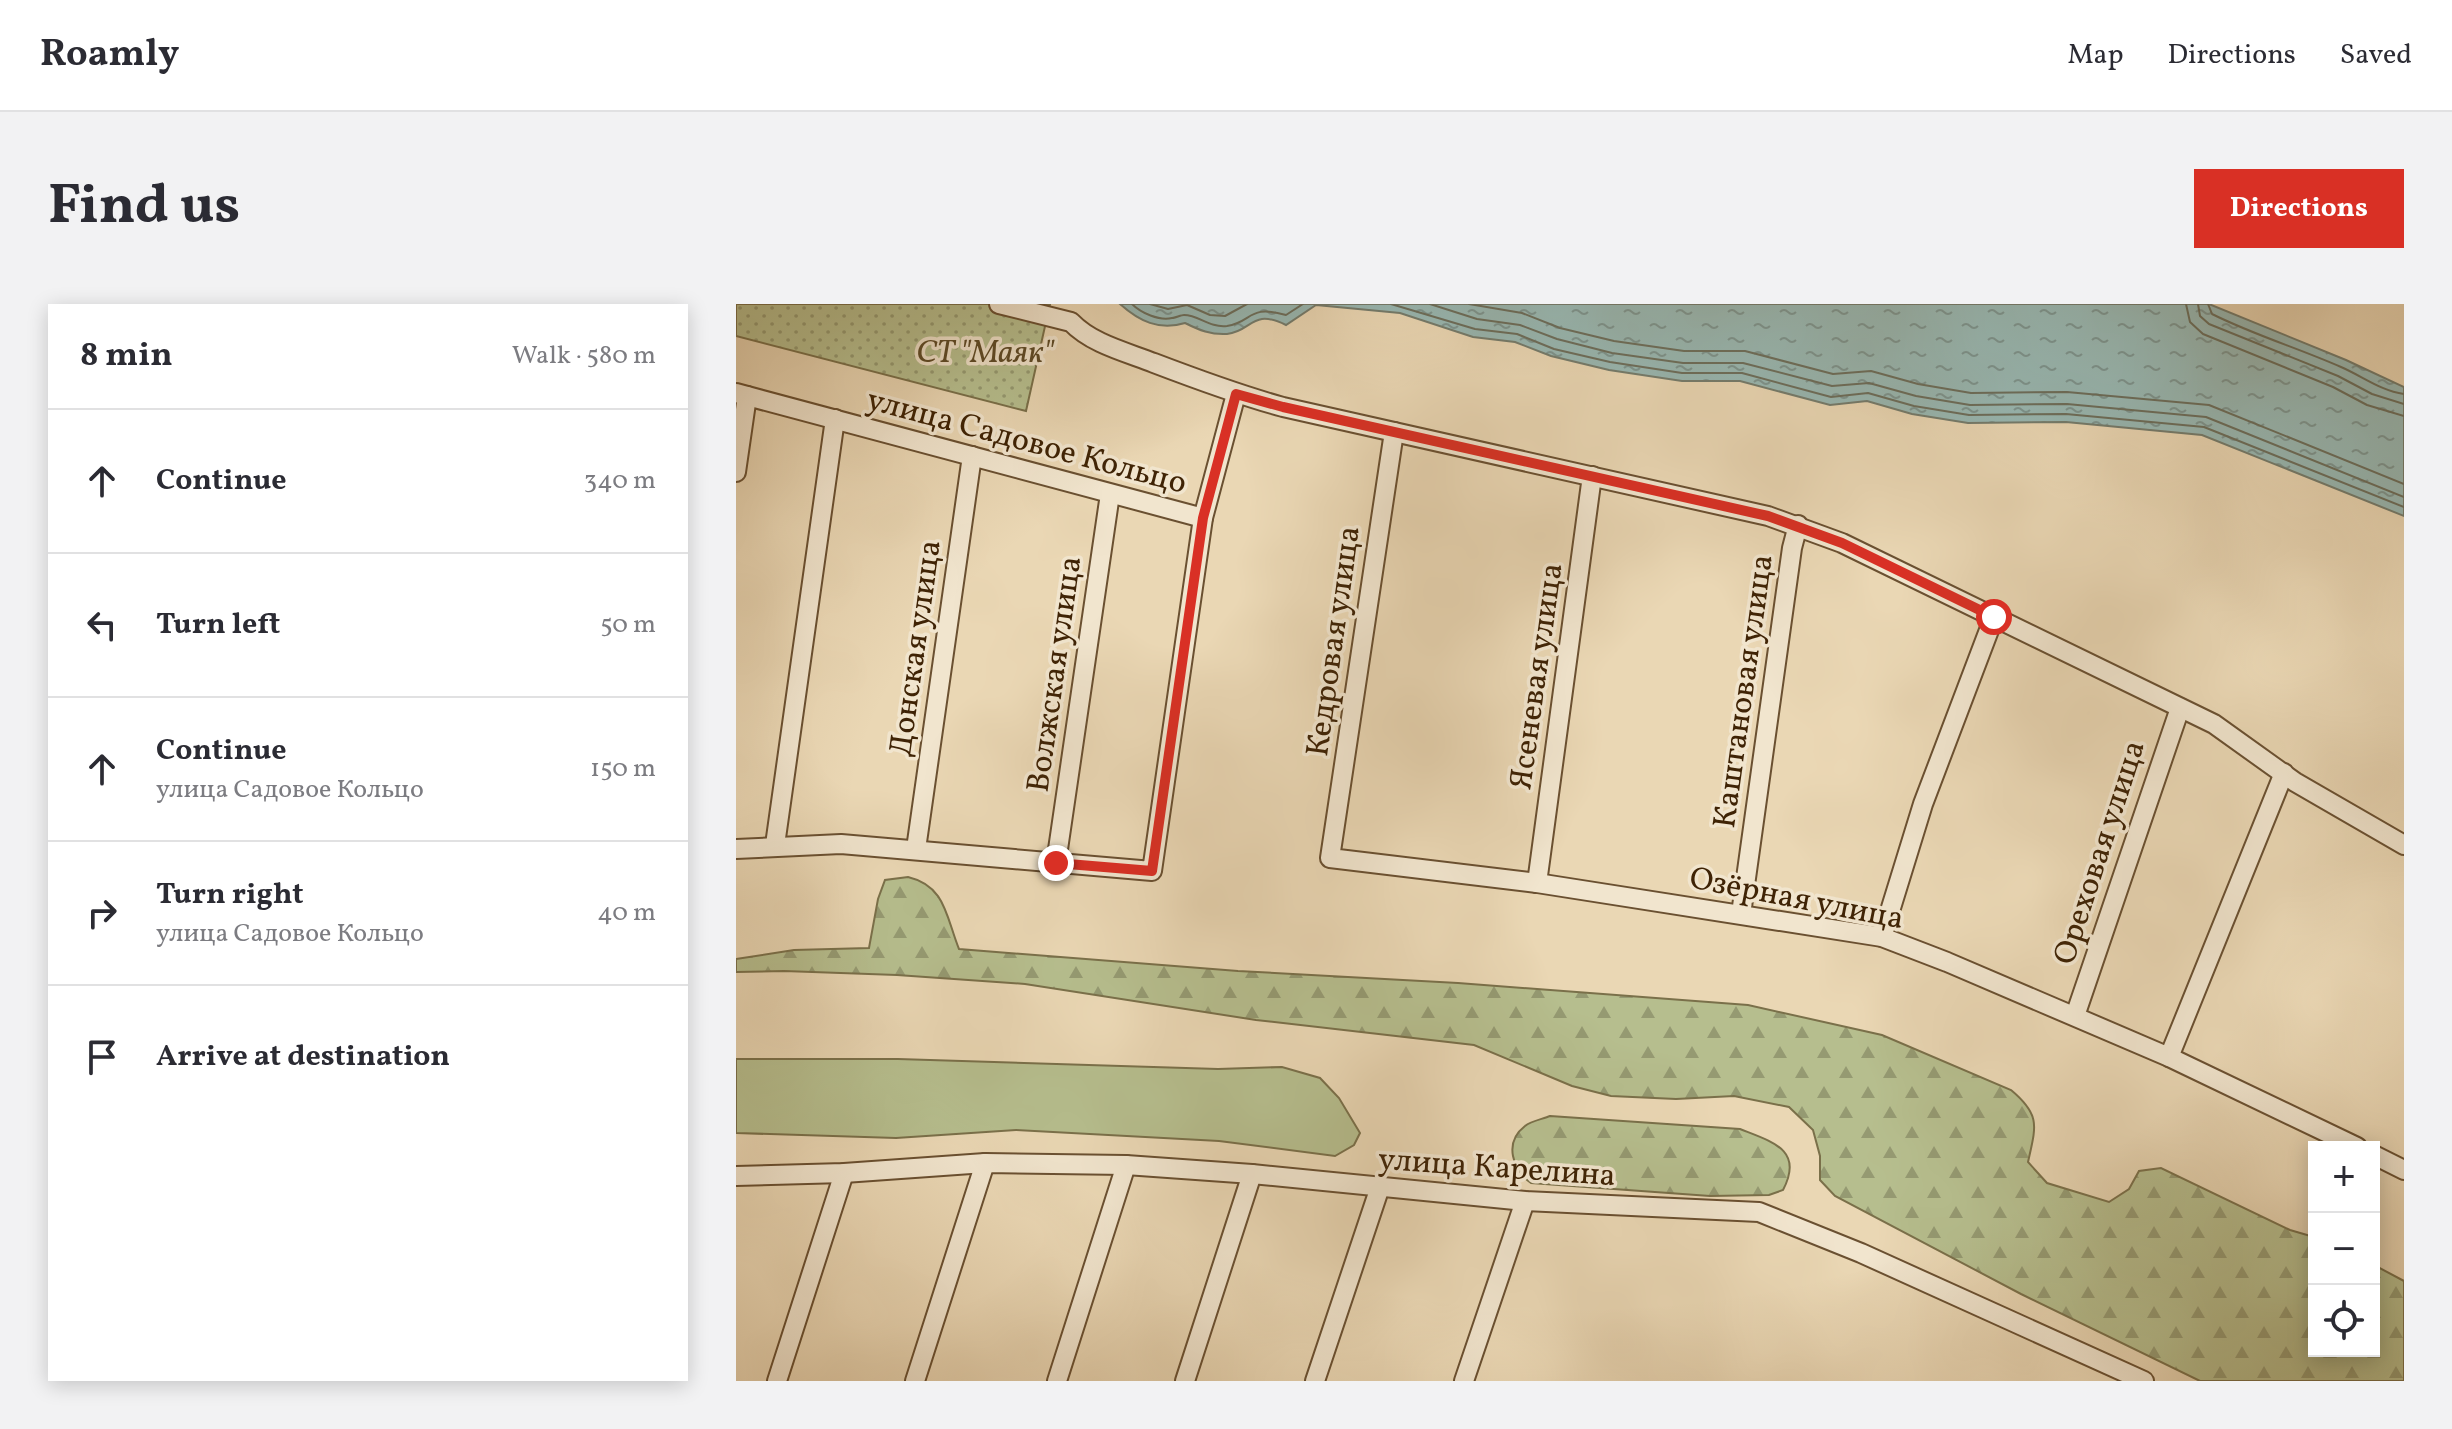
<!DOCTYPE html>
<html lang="en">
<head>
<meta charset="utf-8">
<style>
  body { margin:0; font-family:Vollkorn,serif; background:#f2f2f3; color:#2b2b33 }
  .controls { position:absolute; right:24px; bottom:24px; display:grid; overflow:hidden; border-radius:0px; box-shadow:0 4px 20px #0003 }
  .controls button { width:72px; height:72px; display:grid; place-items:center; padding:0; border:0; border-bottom:2px solid #e1e1e2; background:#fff; color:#2b2b33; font:40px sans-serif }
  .stop { position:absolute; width:24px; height:24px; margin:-18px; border:6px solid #d93025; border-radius:50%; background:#fff }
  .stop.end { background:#d93025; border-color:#fff; box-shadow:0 2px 8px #0008 }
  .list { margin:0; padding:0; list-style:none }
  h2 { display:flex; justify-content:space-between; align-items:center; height:104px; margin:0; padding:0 32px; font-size:34px }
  h2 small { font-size:26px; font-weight:400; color:#7c7c81 }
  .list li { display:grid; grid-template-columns:52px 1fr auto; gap:24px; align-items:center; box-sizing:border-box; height:144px; padding:0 32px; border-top:2px solid #e1e1e2 }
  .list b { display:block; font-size:30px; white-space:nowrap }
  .list p { margin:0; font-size:26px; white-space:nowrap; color:#7c7c81 }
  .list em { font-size:26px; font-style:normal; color:#7c7c81 }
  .icon { flex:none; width:44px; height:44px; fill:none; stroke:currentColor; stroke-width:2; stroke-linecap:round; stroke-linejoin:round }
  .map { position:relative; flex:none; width:1668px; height:1077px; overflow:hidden; border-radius:0px }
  header { display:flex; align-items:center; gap:48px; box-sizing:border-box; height:112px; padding:0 40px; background:#fff; border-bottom:2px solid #e1e1e2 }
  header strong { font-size:38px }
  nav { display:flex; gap:44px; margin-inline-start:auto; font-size:28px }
  .intro { display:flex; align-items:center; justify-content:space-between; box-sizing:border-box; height:192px; padding:0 48px }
  h1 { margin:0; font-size:56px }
  .button { padding:20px 36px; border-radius:0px; background:#d93025; color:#fff; font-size:28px; font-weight:700 }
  main { display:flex; gap:48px; padding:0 48px }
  aside { flex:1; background:#fff; border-radius:0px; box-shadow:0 4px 20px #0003 }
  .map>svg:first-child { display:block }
  .grass { fill:#b6be8e; stroke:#7a704a; stroke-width:2 }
  .forest { fill:url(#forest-firs); stroke:#7a704a; stroke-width:2 }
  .garden { fill:url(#garden-dots); stroke:#7a704a; stroke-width:2 }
  .water { fill:url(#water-ripples); stroke:#747c6d; stroke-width:2 }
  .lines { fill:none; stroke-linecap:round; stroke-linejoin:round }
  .shore { stroke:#6c6e5c; stroke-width:2 }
  .minor-casing { stroke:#6a5031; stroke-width:22 }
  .minor { stroke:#f1e5ce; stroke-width:18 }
  .route { stroke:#d93025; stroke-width:10 }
  .labels { text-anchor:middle; stroke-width:7; stroke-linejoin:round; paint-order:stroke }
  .park-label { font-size:32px; font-style:italic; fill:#5d4a27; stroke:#f1e5ce }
  .street-label { font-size:32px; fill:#3f2305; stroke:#f1e5ce }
</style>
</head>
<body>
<header>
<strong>Roamly</strong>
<nav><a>Map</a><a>Directions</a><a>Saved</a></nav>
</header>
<div class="intro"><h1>Find us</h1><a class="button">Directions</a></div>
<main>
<aside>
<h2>8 min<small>Walk · 580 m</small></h2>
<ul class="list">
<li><svg class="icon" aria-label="ahead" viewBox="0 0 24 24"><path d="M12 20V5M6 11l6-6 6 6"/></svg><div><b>Continue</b></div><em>340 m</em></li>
<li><svg class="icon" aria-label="left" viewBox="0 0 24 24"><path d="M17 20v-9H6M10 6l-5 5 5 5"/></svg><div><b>Turn left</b></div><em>50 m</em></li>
<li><svg class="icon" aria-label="ahead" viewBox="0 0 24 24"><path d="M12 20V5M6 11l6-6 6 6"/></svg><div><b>Continue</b><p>улица Садовое Кольцо</p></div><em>150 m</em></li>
<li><svg class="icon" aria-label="right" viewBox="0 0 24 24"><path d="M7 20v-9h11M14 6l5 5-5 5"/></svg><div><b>Turn right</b><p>улица Садовое Кольцо</p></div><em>40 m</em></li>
<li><svg class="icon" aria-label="arrive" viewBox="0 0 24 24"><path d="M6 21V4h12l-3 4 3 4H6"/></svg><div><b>Arrive at destination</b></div></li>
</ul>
</aside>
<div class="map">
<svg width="1668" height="1077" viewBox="0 0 1668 1077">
  <defs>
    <pattern id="forest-firs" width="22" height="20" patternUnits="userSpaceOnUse" patternTransform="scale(2)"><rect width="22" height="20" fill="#b6be8e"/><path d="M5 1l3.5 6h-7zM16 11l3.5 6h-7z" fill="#959a72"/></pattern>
    <pattern id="garden-dots" width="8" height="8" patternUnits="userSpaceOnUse" patternTransform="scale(2)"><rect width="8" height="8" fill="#b6be8e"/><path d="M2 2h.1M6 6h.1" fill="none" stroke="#959a72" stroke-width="1.8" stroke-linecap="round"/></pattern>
    <pattern id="water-ripples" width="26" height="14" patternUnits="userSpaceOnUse" patternTransform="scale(2)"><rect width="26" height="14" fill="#98b8b3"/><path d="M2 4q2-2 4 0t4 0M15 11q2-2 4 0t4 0" fill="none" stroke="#7d9590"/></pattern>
  </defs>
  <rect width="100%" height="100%" fill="#ead7b4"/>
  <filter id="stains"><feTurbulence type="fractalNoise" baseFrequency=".0025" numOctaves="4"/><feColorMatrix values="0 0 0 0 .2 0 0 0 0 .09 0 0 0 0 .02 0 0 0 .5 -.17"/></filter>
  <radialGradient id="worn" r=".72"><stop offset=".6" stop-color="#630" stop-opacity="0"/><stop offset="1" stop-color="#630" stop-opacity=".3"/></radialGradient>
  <polygon class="grass" points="0,755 162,755 482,765 546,763 584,774 603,794 624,829 618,841 599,852 483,837 280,826 160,834 0,829"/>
  <g class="forest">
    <path d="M172 573C210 582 210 613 223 645L502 667 722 679 1012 701 1146 731 1275 786C1305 811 1300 822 1292 858L1311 879 1373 898 1393 885 1403 867 1425 864 1554 926 1578 933V1047H1638V961L1668 977V1077H1464L1285 990 1099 892 1084 876V852L1077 826 1053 803 998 792 940 795 875 792 836 782 738 741 520 716 289 680 161 671 48 667 0 668V655L58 646 133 644 142 595 149 576Z"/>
    <path d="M814 812 1004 825C1037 838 1068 846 1047 886L1033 891 974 892 795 879C777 866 767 839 789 822 795 817 807 815 814 812Z"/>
  </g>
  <polygon class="garden" points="0,0 314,0 290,107 0,32"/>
  <path class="water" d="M384 0H1473L1610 56 1668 83V212L1466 131 1330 118 1232 119 1176 110 1131 97 1094 101 1004 77H946L873 66 815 52 779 38 737 33 664 9 580 1 550 21C515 4 517 27 491 30 475 31 463 26 449 19 423 27 403 17 384 0Z"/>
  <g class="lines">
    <g class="shore">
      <path d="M396 0C405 9 423 17 436 14 439 14 445 11 448 11 463 11 473 24 491 22 517 18 512 0 550 11L567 0"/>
      <polyline points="414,0 432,5 451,1 474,11 489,12 511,0"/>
      <polyline points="655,0 739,25 781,30 818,45 874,58 946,69 1006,69 1095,93 1132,89 1178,102 1233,111 1330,110 1468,123 1668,203"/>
      <polyline points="694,0 741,15 784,21 821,35 876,49 947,59 1007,59 1096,82 1133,79 1180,92 1234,101 1331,100 1470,113 1668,193"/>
      <polyline points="733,0 786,9 824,24 878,37 948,47 1009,47 1097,70 1135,67 1182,80 1235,89 1331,88 1473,101 1668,180"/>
      <polyline points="1450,0 1454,18 1467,30 1597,83 1631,101 1668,112"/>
      <polyline points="1462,0 1464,12 1473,20 1602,72 1636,90 1668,100"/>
      <path d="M1472 0 1476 10C1518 31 1562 44 1605 63 1626 72 1645 87 1668 90"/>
    </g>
    <g class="minor-casing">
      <g id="minor">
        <path d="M263 0 335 18C356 40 390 48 418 59 460 75 503 91 547 103L1032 212 1106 239 1478 420 1559 478 1668 541"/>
        <polyline points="0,89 467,214"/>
        <polyline points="658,128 594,554 801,579 1146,633 1211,658 1433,753 1621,843"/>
        <polyline points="0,168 11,92"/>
        <polyline points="39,541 99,115"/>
        <polyline points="0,545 105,540 416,567 467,214 500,90"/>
        <polyline points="180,545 236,152"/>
        <polyline points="320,559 374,190"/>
        <polyline points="801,579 856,172"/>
        <polyline points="1005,610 1056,244 1062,221"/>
        <polyline points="1146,633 1187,500 1258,313"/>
        <polyline points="1339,712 1444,404"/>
        <polyline points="1433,753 1548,469"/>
        <polyline points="1638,851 1668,866"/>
        <polyline points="0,872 108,869 249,859 390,861 516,870 789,897 1023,908 1125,949 1408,1077"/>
        <polyline points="41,1077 108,869"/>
        <polyline points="179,1077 249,859"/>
        <polyline points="321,1077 390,861"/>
        <polyline points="449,1077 516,870"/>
        <polyline points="579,1077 644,883"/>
        <polyline points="728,1077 789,897"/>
      </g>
    </g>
    <use href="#minor" class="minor"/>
  </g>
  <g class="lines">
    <polyline class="route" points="320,559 416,567 467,214 500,90 547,103 1032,212 1106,239 1258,313"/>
  </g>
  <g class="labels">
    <g class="park-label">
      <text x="249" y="58">СТ "Маяк"</text>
    </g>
    <g class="street-label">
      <text transform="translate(291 136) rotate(15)" y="11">улица Садовое Кольцо</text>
      <text transform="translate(596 337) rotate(-82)" y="11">Кедровая улица</text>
      <text transform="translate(178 344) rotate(-82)" y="11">Донская улица</text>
      <text transform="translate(317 370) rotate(-82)" y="11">Волжская улица</text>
      <text transform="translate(799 372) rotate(-82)" y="11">Ясеневая улица</text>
      <text transform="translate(1006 387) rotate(-82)" y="11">Каштановая улица</text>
      <text transform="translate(1362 548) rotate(-72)" y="11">Ореховая улица</text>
      <text transform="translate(1061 593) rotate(11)" y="11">Озёрная улица</text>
      <text transform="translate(761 862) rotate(4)" y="11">улица Карелина</text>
    </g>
  </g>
  <rect width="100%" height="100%" filter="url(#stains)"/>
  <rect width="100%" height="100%" fill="url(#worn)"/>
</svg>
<div class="controls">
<button>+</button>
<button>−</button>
<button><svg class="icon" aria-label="locate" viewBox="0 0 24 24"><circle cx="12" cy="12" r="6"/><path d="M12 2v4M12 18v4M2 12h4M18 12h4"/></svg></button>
</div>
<div class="stop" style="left:1258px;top:313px"></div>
<div class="stop end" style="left:320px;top:559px"></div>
</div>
</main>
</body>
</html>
